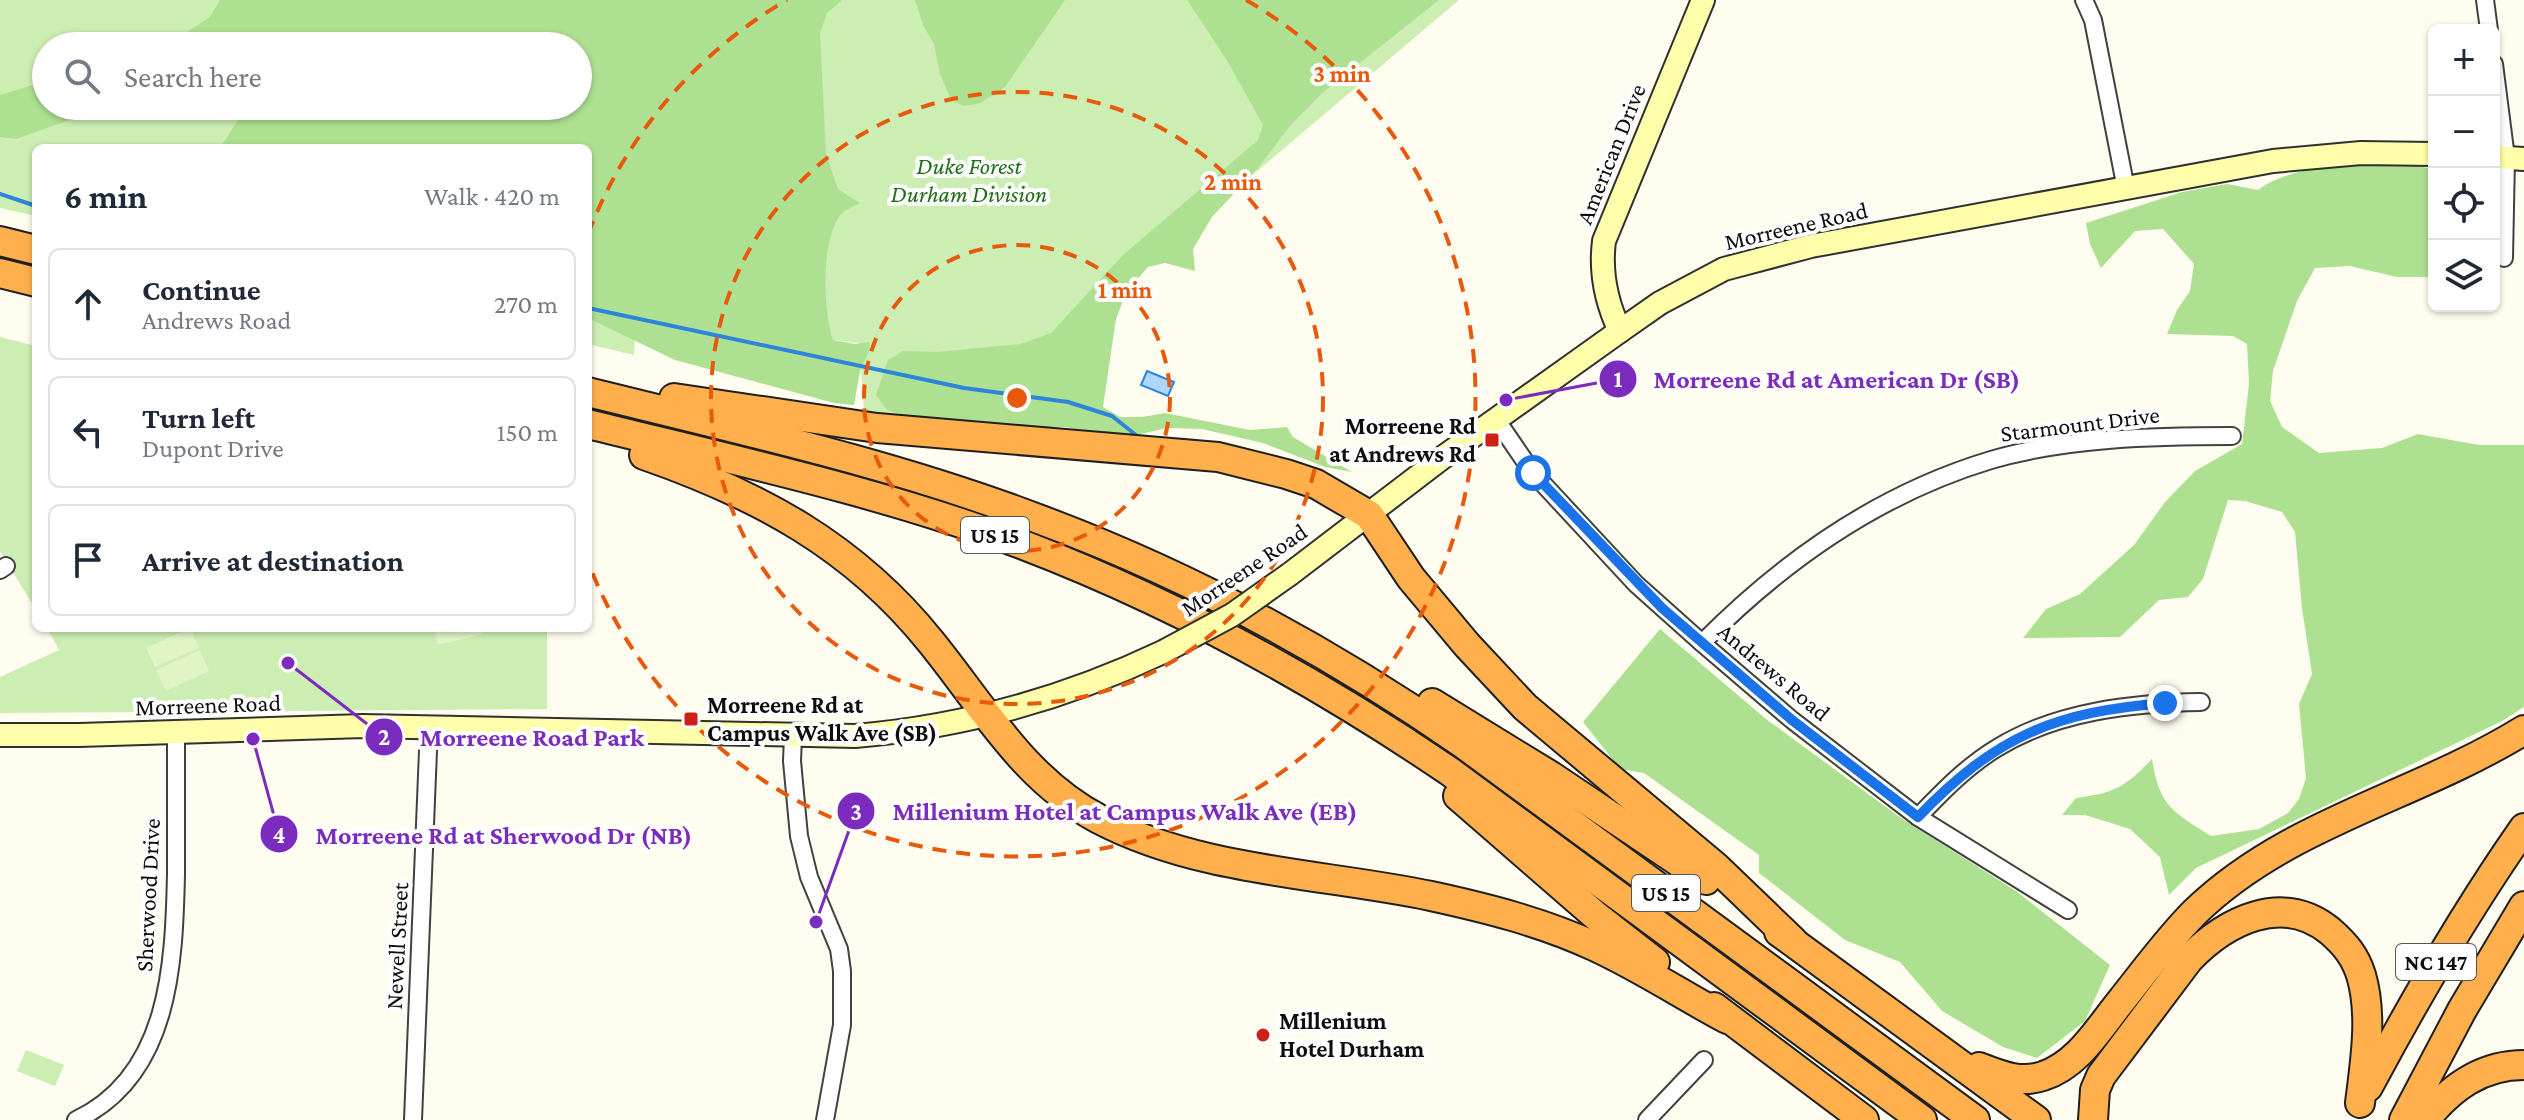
<!DOCTYPE html>
<html lang="en">
<head>
<meta charset="utf-8">
<style>
  body { margin:0; font-family:"Crimson Pro",serif; background:#f2f2f3; color:#1f2937 }
  .controls { position:absolute; right:24px; top:24px; display:grid; overflow:hidden; border-radius:12px; box-shadow:0 2px 6px #0004 }
  .controls button { width:72px; height:72px; display:grid; place-items:center; padding:0; border:0; border-bottom:2px solid #e0e1e3; background:#fff; color:#1f2937; font:40px sans-serif }
  .stop { position:absolute; width:24px; height:24px; margin:-18px; border:6px solid #1a73e8; border-radius:50%; background:#fff }
  .stop.end { background:#1a73e8; border-color:#fff; box-shadow:0 2px 8px #0008 }
  .list { margin:0; padding:0; list-style:none }
  h2 { display:flex; justify-content:space-between; align-items:center; height:104px; margin:0; padding:0 32px; font-size:34px }
  h2 small { font-size:26px; font-weight:400; color:#747a83 }
  .list li { display:grid; grid-template-columns:52px 1fr auto; gap:24px; align-items:center; box-sizing:border-box; height:112px; margin:0 16px 16px; padding:0 16px; border:2px solid #e0e1e3; border-radius:12px }
  .list b { display:block; font-size:30px; white-space:nowrap }
  .list p { margin:0; font-size:26px; white-space:nowrap; color:#747a83 }
  .list em { font-size:26px; font-style:normal; color:#747a83 }
  .icon { flex:none; width:44px; height:44px; fill:none; stroke:currentColor; stroke-width:2; stroke-linecap:round; stroke-linejoin:round }
  .map { position:relative; flex:none; width:2524px; height:1120px; overflow:hidden }
  .search { position:absolute; background:#fff; box-shadow:0 2px 6px #0004; left:32px; top:32px; width:560px; height:88px; display:flex; align-items:center; gap:20px; box-sizing:border-box; padding:0 28px; border-radius:44px; color:#747a83; font-size:30px }
  .panel { position:absolute; background:#fff; box-shadow:0 2px 6px #0004; left:32px; top:144px; width:560px; height:488px; border-radius:12px }
  .map>svg:first-child { display:block }
  .green { fill:#cceeb3; fill-rule:evenodd }
  .forest { fill:#ade191 }
  .pitch { fill:#e0f4c6 }
  .water { fill:#add7fd; stroke:#2c84db; stroke-width:2 }
  .lines { fill:none; stroke-linecap:round; stroke-linejoin:round }
  .stream { stroke:#2c84db; stroke-width:4 }
  .street-casing { stroke:#414141; stroke-width:20 }
  .secondary-casing { stroke:#303030; stroke-width:26 }
  .highway-casing { stroke:#1f1f1f; stroke-width:32 }
  .street { stroke:#fff; stroke-width:16 }
  .secondary { stroke:#fffeaa; stroke-width:22 }
  .highway { stroke:#ffb04d; stroke-width:28 }
  .secondary-bridge-casing { stroke:#303030; stroke-width:26; stroke-linecap:butt }
  .secondary-bridge { stroke:#fffeaa; stroke-width:22 }
  .route { stroke:#1a73e8; stroke-width:10 }
  .ring { fill:none; stroke:#e8590c; stroke-width:4; stroke-dasharray:14 10 }
  .poi-dot { fill:#cd2017; stroke:#fff; stroke-width:3 }
  .labels { text-anchor:middle; stroke-width:8; stroke-linejoin:round; paint-order:stroke }
  .shield { fill:#fff; stroke:#565656; stroke-width:2 }
  .shield-label { font-size:22px; font-weight:bold; fill:#0e0e0e }
  .street-label { font-size:24px; fill:#0e0e0e; stroke:#fff }
  .park-label { font-size:24px; font-style:italic; fill:#206d17; stroke:#fff }
  .poi-label { font-size:24px; font-weight:bold; fill:#0e0e0e; stroke:#fff; text-anchor:start }
  .centre { fill:#e8590c; stroke:#fff; stroke-width:4 }
  .ring-label { font-size:24px; text-anchor:middle; font-weight:bold; fill:#e8590c; stroke:#fff; stroke-width:8; stroke-linejoin:round; paint-order:stroke }
  .leader { fill:none; stroke:#7b2cbf; stroke-width:3 }
  .callout-dot { fill:#7b2cbf; stroke:#fff; stroke-width:3 }
  .mark-label { font-size:24px; text-anchor:middle; font-weight:bold; fill:#fff }
  .callout-label { font-size:26px; text-anchor:middle; font-weight:bold; fill:#7b2cbf; stroke:#fff; stroke-width:8; stroke-linejoin:round; paint-order:stroke }
</style>
</head>
<body>
<div class="map">
<svg width="2524" height="1120" viewBox="0 0 2524 1120">
  <rect width="100%" height="100%" fill="#fffdef"/>
  <g class="green">
    <path d="M0 0H1459L953 429 895 422 864 410 859 343 833 340 635 337 634 355 588 344V148H36V216L0 208ZM46 46H578V106H46Z"/>
    <polygon points="0,337 36,346 36,610 0,551"/>
    <polygon points="47,628 547,628 547,709 0,713 0,677 59,650"/>
    <polygon points="26,1050 64,1065 55,1086 17,1071"/>
  </g>
  <g class="forest">
    <path d="M220 0H842L827 13 820 33 826 154 838 189 860 203C853 207 843 210 839 217 821 242 823 312 833 340L855 344 869 342 870 349 860 371 854 405 834 403 675 360 588 318V148H220L247 106H578V46H154L170 43 210 17Z"/>
    <polygon points="915,0 1065,0 1005,87 981,103 964,106 951,100 940,74 934,44 923,25"/>
    <polygon points="1187,0 1439,0 1322,93 1289,127 1258,168 1212,217 1193,249 1195,271 1165,263 1148,267 1126,293 1116,319 1103,407 1120,417 1142,417 1165,413 1250,430 1287,427 1293,437 1352,472 1325,467 1263,443 1202,429 1167,428 1123,438 1064,427 1013,427 916,419 887,410 876,395 888,360 903,351 937,352 1021,344 1051,333 1123,255 1258,140 1263,125 1228,62"/>
    <polygon points="46,81 46,106 109,106 16,139 0,137 0,95"/>
    <path d="M2405 164 2434 169V277H2397L2350 266 2315 268 2297 301 2273 371 2270 401 2282 427 2319 453 2382 448 2418 434 2479 445H2524V707L2502 721 2196 868 2169 895 2160 857 2130 829 2085 815H2062L2076 798C2115 793 2125 787 2152 759 2159 806 2173 812 2211 836L2259 829 2288 813 2299 799 2306 778 2299 704 2312 674 2302 608 2295 532 2282 512 2245 501 2228 500 2203 579 2188 597 2159 600 2120 637 2023 638 2046 609 2080 594 2134 545 2165 502 2195 471 2242 444 2249 384 2247 344 2233 336 2167 334 2177 310 2190 291 2194 264 2163 229 2135 231 2101 268 2090 244 2086 223 2182 192 2227 184 2258 190C2296 162 2360 165 2405 164Z"/>
    <polygon points="1660,629 1766,719 1901,818 2016,891 2110,965 2085,1021 2037,1058 2003,1047 1942,1011 1900,962 1845,940 1759,873 1759,855 1644,773 1620,769 1583,722"/>
  </g>
  <g class="pitch">
    <polygon points="190,628 199,648 155,667 146,648"/>
    <polygon points="434,628 482,628 483,634 438,645"/>
    <polygon points="200,650 209,671 166,691 156,670"/>
  </g>
  <polygon class="water" points="1147,371 1174,382 1168,396 1141,385"/>
  <g class="lines">
    <g class="stream">
      <polyline points="0,194 36,206"/>
      <polyline points="588,308 964,388 1068,402 1112,416 1141,439"/>
    </g>
    <g class="street-casing">
      <g id="street">
        <polyline points="2084,0 2093,20 2126,189"/>
        <polyline points="2485,0 2489,30"/>
        <polyline points="2494,64 2506,158 2504,258"/>
        <polyline points="1496,419 1533,473 1636,584 1702,643 1792,720 1918,817 2068,910"/>
        <polyline points="0,570 6,566"/>
        <path d="M1702 643C1784 560 1878 494 1991 460 2066 438 2155 436 2232 436"/>
        <polyline points="793,736 792,761 799,836 809,877 839,949 842,971 842,1025 825,1120"/>
        <path d="M1918 817C1942 792 1967 766 1997 748 2057 711 2133 703 2201 702"/>
        <path d="M76 1120C170 1076 174 964 176 874 176 827 176 779 176 732"/>
        <polyline points="413,1120 429,726"/>
        <polyline points="1647,1120 1704,1060"/>
      </g>
    </g>
    <g class="secondary-casing">
      <g id="secondary">
        <polyline points="2494,157 2524,159"/>
        <path d="M1620 331C1606 302 1600 273 1604 241L1703 0"/>
        <polyline points="1290,574 1442,458 1620,331 1660,303 1724,269 1811,246 2273,161 2361,153 2434,154"/>
        <path d="M0 735H79L363 726 855 736C962 727 1066 698 1163 652"/>
      </g>
    </g>
    <g class="highway-casing">
      <g id="highway">
        <polyline points="0,241 36,250"/>
        <polyline points="0,273 36,282"/>
        <path d="M588 392C740 430 895 464 1041 520 1191 576 1331 652 1462 743L1975 1120"/>
        <polyline points="674,398 877,428 1218,457 1286,474 1316,484 1369,515 1411,578 1467,645 1525,707 1716,867 1793,941"/>
        <path d="M588 424C733 460 881 492 1021 544 1173 602 1315 680 1449 771L1922 1120"/>
        <path d="M644 455C759 495 854 546 931 642 983 706 1024 780 1099 819 1200 872 1321 873 1431 896 1486 908 1542 922 1594 946 1640 967 1682 995 1727 1019"/>
        <polyline points="1432,703 1551,776 1706,880"/>
        <polyline points="1458,796 1596,916 1655,962"/>
        <polyline points="1779,932 2036,1120"/>
        <polyline points="1714,1007 1864,1120"/>
        <path d="M1979 1067C2000 1075 2020 1084 2043 1076 2078 1065 2099 1028 2121 1001 2145 971 2168 939 2195 912 2288 822 2416 797 2524 730"/>
        <path d="M2368 1087C2416 997 2466 911 2524 828"/>
        <path d="M2093 1120 2095 1090 2101 1076 2189 959C2226 921 2282 892 2330 931 2345 944 2355 956 2361 975 2373 1015 2365 1062 2360 1103"/>
        <polyline points="2404,1120 2462,1010 2524,906"/>
        <path d="M2425 1120C2450 1088 2481 1065 2524 1065"/>
      </g>
    </g>
    <use href="#street" class="street"/>
    <use href="#secondary" class="secondary"/>
    <use href="#highway" class="highway"/>
    <g class="secondary-bridge-casing">
      <polyline id="secondary-bridge" points="1163,652 1232,615 1290,574"/>
    </g>
    <use href="#secondary-bridge" class="secondary-bridge"/>
  </g>
  <g class="lines">
    <path class="route" d="M1533 473 1662 608 1792 720 1918 817C1996 736 2054 712 2165 703"/>
  </g>
  <g class="ring">
    <circle cx="1017" cy="398" r="153"/>
    <circle cx="1017" cy="398" r="306"/>
    <path d="M588 234A459 459 0 0 1 787 0M1246 0A459 459 0 1 1 588 562"/>
  </g>
  <g class="poi-dot">
    <rect x="1484" y="432" width="16" height="16" rx="4"/>
    <rect x="683" y="711" width="16" height="16" rx="4"/>
    <circle cx="1263" cy="1035" r="8"/>
  </g>
  <g class="labels">
    <g class="shield">
      <rect x="961" y="517" width="68" height="36" rx="6"/>
      <rect x="1632" y="875" width="68" height="36" rx="6"/>
      <rect x="2396" y="944" width="80" height="36" rx="6"/>
    </g>
    <g class="shield-label">
      <text x="995" y="543">US 15</text>
      <text x="1666" y="901">US 15</text>
      <text x="2436" y="970">NC 147</text>
    </g>
    <g class="street-label">
      <text transform="translate(1611 154) rotate(-68)" y="8">American Drive</text>
      <text transform="translate(1796 226) rotate(-13)" y="8">Morreene Road</text>
      <text transform="translate(2080 424) rotate(-7)" y="8">Starmount Drive</text>
      <text transform="translate(1244 570) rotate(-34)" y="8">Morreene Road</text>
      <text transform="translate(1774 672) rotate(40)" y="8">Andrews Road</text>
      <text transform="translate(208 705) rotate(-2)" y="8">Morreene Road</text>
      <text transform="translate(148 895) rotate(-87)" y="8">Sherwood Drive</text>
      <text transform="translate(397 946) rotate(-87)" y="8">Newell Street</text>
    </g>
    <g class="park-label">
      <text x="969" y="174">Duke Forest<tspan x="969" dy="28">Durham Division</tspan></text>
    </g>
    <g class="poi-label">
      <text x="1476" y="434" text-anchor="end">Morreene Rd<tspan x="1476" dy="28">at Andrews Rd</tspan></text>
      <text x="707" y="713">Morreene Rd at<tspan x="707" dy="28">Campus Walk Ave (SB)</tspan></text>
      <text x="1279" y="1029">Millenium<tspan x="1279" dy="28">Hotel Durham</tspan></text>
    </g>
  </g>
  <circle cx="1017" cy="398" r="12" class="centre"/>
  <g class="ring-label">
    <text x="1342" y="82">3 min</text>
    <text x="1233" y="190">2 min</text>
    <text x="1125" y="298">1 min</text>
  </g>
  <path class="leader" d="M1506 400L1618 379M288 663L384 737M816 922L856 811M253 739L279 834"/>
  <g class="callout-dot">
    <circle cx="1506" cy="400" r="8"/>
    <circle cx="288" cy="663" r="8"/>
    <circle cx="816" cy="922" r="8"/>
    <circle cx="253" cy="739" r="8"/>
    <circle cx="1618" cy="379" r="20"/>
    <circle cx="384" cy="737" r="20"/>
    <circle cx="856" cy="811" r="20"/>
    <circle cx="279" cy="834" r="20"/>
  </g>
  <g class="mark-label">
    <text x="1618" y="387">1</text>
    <text x="384" y="745">2</text>
    <text x="856" y="820">3</text>
    <text x="279" y="843">4</text>
  </g>
  <g class="callout-label">
    <text x="1837" y="388">Morreene Rd at American Dr (SB)</text>
    <text x="532" y="746">Morreene Road Park</text>
    <text x="1125" y="820">Millenium Hotel at Campus Walk Ave (EB)</text>
    <text x="504" y="844">Morreene Rd at Sherwood Dr (NB)</text>
  </g>
</svg>
<div class="controls">
<button>+</button>
<button>−</button>
<button><svg class="icon" aria-label="locate" viewBox="0 0 24 24"><circle cx="12" cy="12" r="6"/><path d="M12 2v4M12 18v4M2 12h4M18 12h4"/></svg></button>
<button><svg class="icon" aria-label="layers" viewBox="0 0 24 24"><path d="M12 4l9 5-9 5-9-5zM3 14l9 5 9-5"/></svg></button>
</div>
<div class="stop" style="left:1533px;top:473px"></div>
<div class="stop end" style="left:2165px;top:703px"></div>
<div class="search"><svg class="icon" aria-label="search" viewBox="0 0 24 24"><circle cx="10" cy="10" r="6"/><path d="M15 15l6 6"/></svg>Search here</div>
<section class="panel">
<h2>6 min<small>Walk · 420 m</small></h2>
<ul class="list">
<li><svg class="icon" aria-label="ahead" viewBox="0 0 24 24"><path d="M12 20V5M6 11l6-6 6 6"/></svg><div><b>Continue</b><p>Andrews Road</p></div><em>270 m</em></li>
<li><svg class="icon" aria-label="left" viewBox="0 0 24 24"><path d="M17 20v-9H6M10 6l-5 5 5 5"/></svg><div><b>Turn left</b><p>Dupont Drive</p></div><em>150 m</em></li>
<li><svg class="icon" aria-label="arrive" viewBox="0 0 24 24"><path d="M6 21V4h12l-3 4 3 4H6"/></svg><div><b>Arrive at destination</b></div></li>
</ul>
</section>
</div>
</body>
</html>
